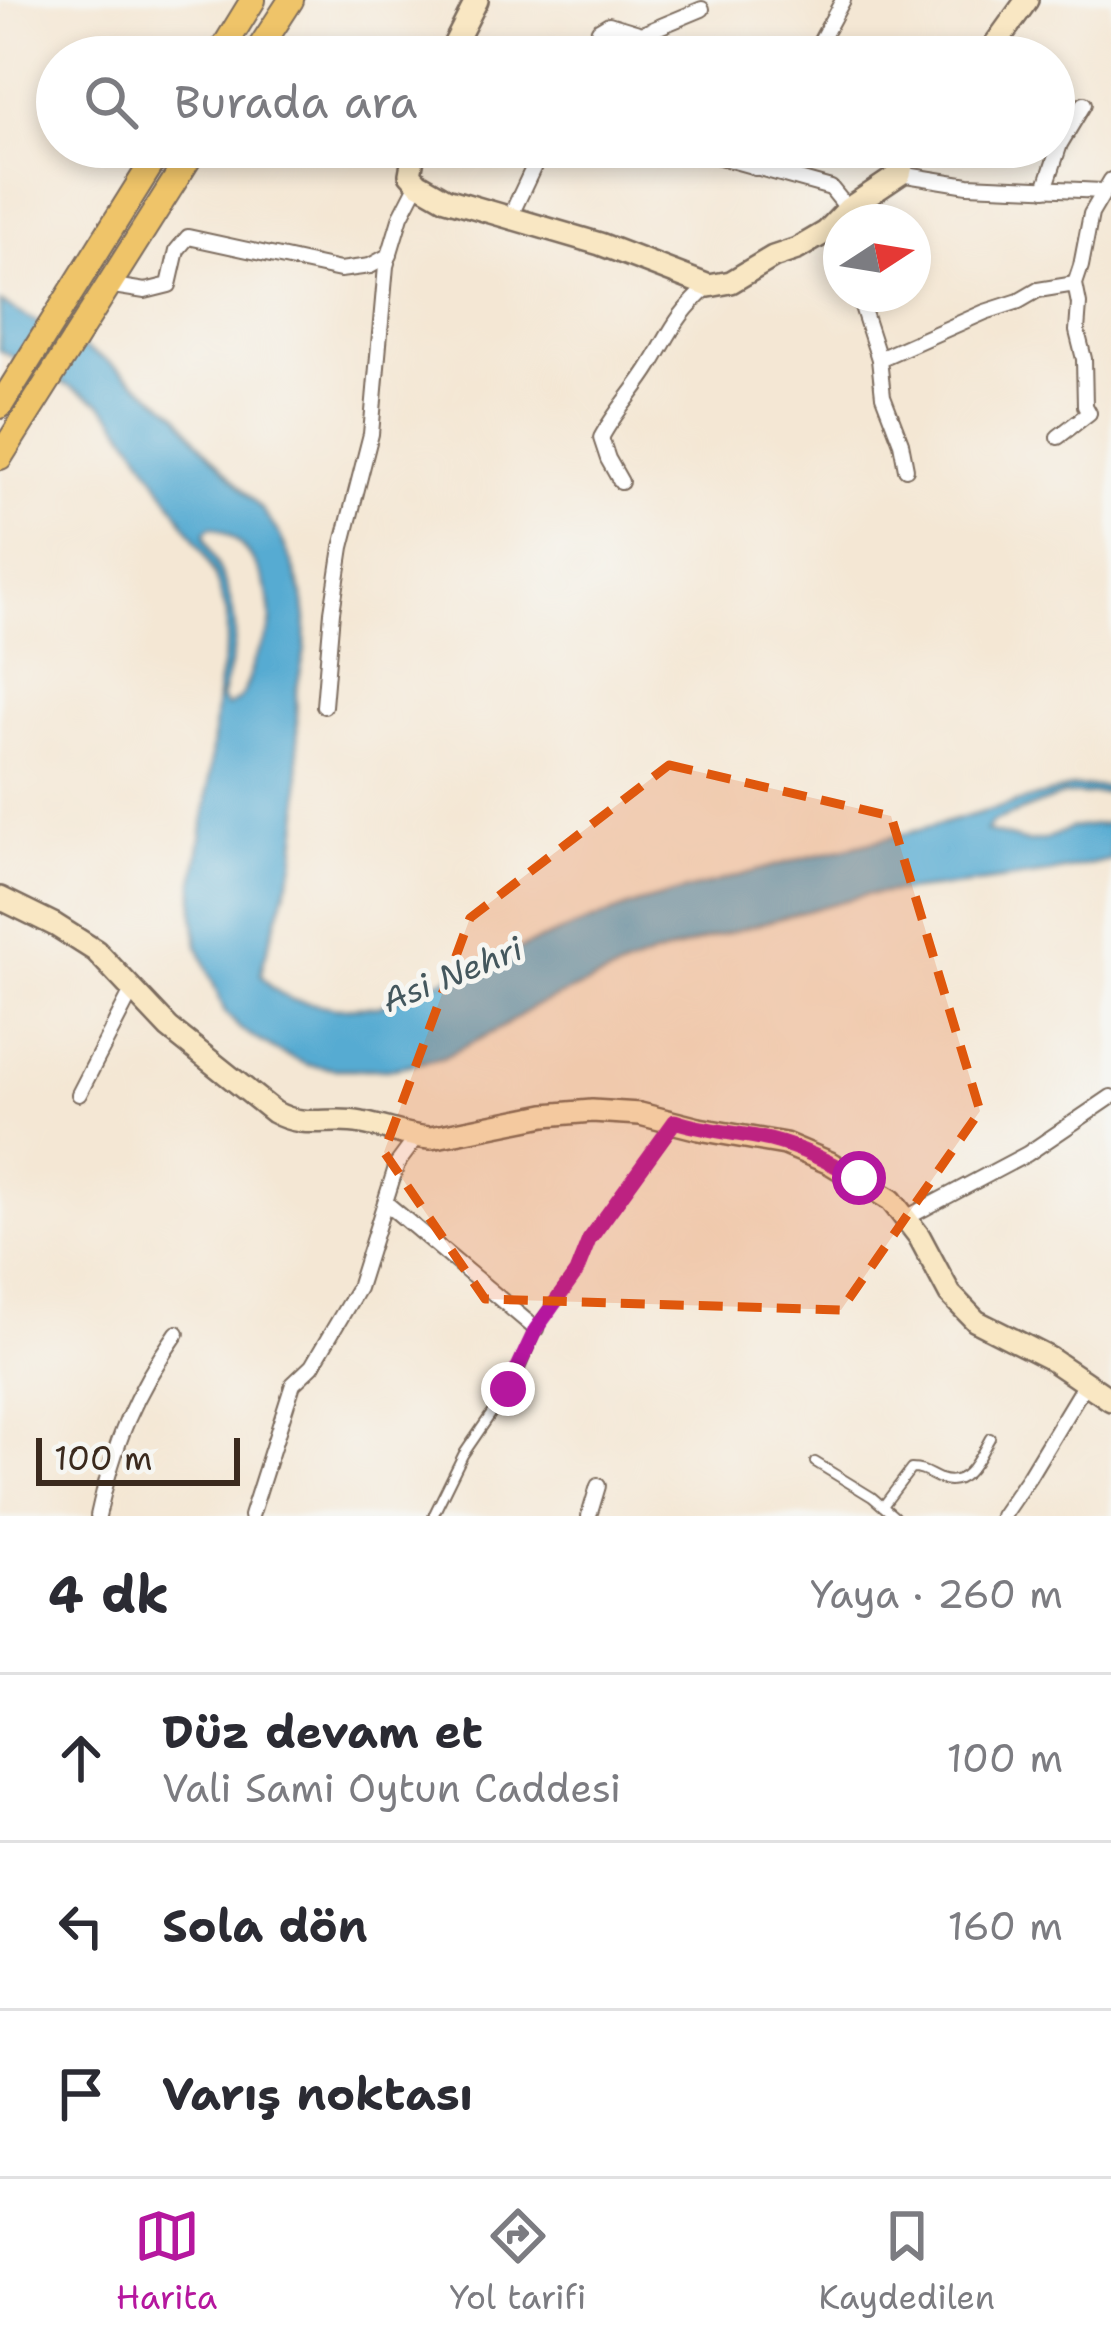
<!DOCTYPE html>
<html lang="tr">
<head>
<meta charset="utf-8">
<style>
  body { margin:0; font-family:"Shantell Sans",sans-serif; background:#f2f2f3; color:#2b2b33 }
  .compass { position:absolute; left:823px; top:204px; width:108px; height:108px; border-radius:50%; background:#fff; box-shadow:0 6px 18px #0003; rotate:78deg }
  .scale { position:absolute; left:36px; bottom:30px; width:204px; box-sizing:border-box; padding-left:12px; border:6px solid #3b2a1e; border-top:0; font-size:33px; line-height:42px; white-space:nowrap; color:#3b2a1e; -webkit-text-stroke:9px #f6f6f2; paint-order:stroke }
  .stop { position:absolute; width:36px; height:36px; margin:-27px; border:9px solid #b5179e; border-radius:50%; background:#fff }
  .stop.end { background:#b5179e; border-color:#fff; box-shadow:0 3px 12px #0008 }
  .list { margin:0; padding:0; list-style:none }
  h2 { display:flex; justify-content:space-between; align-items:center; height:156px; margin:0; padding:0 48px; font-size:51px }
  h2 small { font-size:39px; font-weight:400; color:#7c7c81 }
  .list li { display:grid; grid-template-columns:78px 1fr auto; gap:36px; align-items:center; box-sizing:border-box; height:168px; padding:0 48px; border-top:3px solid #e1e1e2 }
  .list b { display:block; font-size:45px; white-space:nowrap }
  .list p { margin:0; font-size:39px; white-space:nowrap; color:#7c7c81 }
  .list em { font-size:39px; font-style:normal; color:#7c7c81 }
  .icon { flex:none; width:66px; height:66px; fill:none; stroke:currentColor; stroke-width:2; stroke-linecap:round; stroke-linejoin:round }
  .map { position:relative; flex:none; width:1111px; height:1516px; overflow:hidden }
  .search { position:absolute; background:#fff; box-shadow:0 6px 18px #0003; left:36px; right:36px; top:36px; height:132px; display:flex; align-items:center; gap:30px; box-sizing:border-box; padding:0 42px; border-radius:66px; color:#7c7c81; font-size:45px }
  .sheet { height:660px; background:#fff }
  nav { display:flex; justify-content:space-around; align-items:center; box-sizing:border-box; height:168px; border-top:3px solid #e1e1e2; background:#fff; font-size:33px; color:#7c7c81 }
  nav a { display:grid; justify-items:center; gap:6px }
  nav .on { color:#b5179e }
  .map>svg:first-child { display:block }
  .water { fill:#56abd2; stroke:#486a78; stroke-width:3; fill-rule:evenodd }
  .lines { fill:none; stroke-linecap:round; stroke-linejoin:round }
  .lane-casing { stroke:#7c6c5e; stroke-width:12 }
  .street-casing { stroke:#7c6c5e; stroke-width:18 }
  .secondary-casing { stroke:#7c6c5e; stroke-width:26 }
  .highway-casing { stroke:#7c6c5e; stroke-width:28 }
  .lane { stroke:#fff; stroke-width:8 }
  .street { stroke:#fff; stroke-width:14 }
  .secondary { stroke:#f9e7c3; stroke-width:21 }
  .highway { stroke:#efc469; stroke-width:24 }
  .route { stroke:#b5179e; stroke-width:15 }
  .marked { fill:#df570d; fill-opacity:0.2; stroke:#df570d; stroke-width:9; stroke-dasharray:24 15; stroke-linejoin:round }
  .labels { text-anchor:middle; stroke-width:10; stroke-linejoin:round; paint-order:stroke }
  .water-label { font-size:33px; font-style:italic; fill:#44575d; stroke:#f6f6f2 }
</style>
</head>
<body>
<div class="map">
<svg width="1111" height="1516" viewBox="0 0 1111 1516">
  <rect width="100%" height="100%" fill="#f6f6f2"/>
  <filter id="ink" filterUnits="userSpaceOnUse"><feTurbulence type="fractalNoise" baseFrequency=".00833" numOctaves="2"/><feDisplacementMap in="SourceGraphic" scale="24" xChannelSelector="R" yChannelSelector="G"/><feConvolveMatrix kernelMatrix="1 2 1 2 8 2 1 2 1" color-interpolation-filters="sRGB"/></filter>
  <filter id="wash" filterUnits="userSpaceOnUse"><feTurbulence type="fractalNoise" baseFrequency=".004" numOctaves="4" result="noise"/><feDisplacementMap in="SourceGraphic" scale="48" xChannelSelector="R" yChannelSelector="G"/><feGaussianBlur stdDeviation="2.7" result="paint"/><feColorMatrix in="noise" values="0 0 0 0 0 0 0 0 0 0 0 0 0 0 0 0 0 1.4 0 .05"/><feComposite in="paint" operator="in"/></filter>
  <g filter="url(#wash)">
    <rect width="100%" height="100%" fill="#f4e7d4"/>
    <path class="water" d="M0 302 107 361 177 413 199 443 262 510 279 534 293 565 303 596 306 619 305 650 296 692 300 810 294 864 263 963 261 975 272 988 292 1000 337 1008 379 1006 558 933 639 903 800 859 920 830 1073 787H1111V793L1063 795 993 822 986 831 1027 842 1044 840 1071 828 1111 823V860L1049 873 970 884 864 895 713 937 651 957 533 1007 501 1028 442 1058 389 1069H335L308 1065 277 1051 240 1029 225 1012 198 946 194 914V883L207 800 218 687 227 640V614L215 576 204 553 134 444 114 417 100 403 0 350ZM211 527C247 535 276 591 270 627 268 638 258 650 254 661 247 679 247 702 226 706L221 699C226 677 235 654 235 632 235 601 219 568 206 540L205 532Z"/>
  </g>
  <g filter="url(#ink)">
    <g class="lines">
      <g class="lane-casing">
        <g id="lane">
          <polyline points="815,1462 872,1497 894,1516"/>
          <path d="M883 1506 911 1469C924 1469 928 1474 940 1479 967 1489 979 1457 990 1438"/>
          <polyline points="433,1516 463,1455 517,1376 540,1321 576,1273 589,1240 671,1128"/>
        </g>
      </g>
      <g class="street-casing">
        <g id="street">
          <polyline points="588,57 599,30 609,24 642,34 702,9"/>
          <polyline points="812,57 843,0"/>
          <polyline points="684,147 831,188 848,209 847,217"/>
          <polyline points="755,168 764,147"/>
          <polyline points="900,174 968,185 1103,191"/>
          <polyline points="1045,189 1060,144 1084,104"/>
          <polyline points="510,217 543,147"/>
          <polyline points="107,285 145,291 169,285 177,250 188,237 340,270 370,266 390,255"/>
          <polyline points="858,294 879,359 985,312 1019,301 1038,290 1075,284"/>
          <polyline points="879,359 883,396 901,443 906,469"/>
          <polyline points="1058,437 1089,413 1085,406 1084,359 1077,331 1079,304 1075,284 1081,266 1091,214 1111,180"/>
          <path d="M621 482 608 459 601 438C615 411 636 390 651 365 672 330 677 314 709 286"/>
          <polyline points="324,706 332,612 342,547 371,434 386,266 401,216 418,183"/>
          <polyline points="79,1094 133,989"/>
          <polyline points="386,1203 536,1329"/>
          <polyline points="906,1218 1027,1154 1111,1097"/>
          <path d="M98 1516C114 1443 134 1394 177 1333"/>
          <polyline points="251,1516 293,1384 312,1366 358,1288 397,1164 417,1137"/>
          <polyline points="589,1516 598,1486"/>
          <polyline points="1002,1516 1028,1478 1086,1382"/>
        </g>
      </g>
      <g class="secondary-casing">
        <g id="secondary">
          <polyline points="448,57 477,0"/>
          <polyline points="986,57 1027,0"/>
          <polyline points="415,147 410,174 418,183 446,199 600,244 709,286 731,282 773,257 797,249 826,232 848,209 900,174 903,161 914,147"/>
          <path d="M0 898 55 925 96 951 169 1028 274 1112C306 1130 329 1116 362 1123 386 1127 407 1137 431 1138L545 1115 592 1111 640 1114 699 1129 785 1144 830 1163 891 1200 919 1236 950 1294 976 1321 1049 1358 1111 1400"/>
        </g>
      </g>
      <g class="highway-casing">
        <g id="highway">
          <polyline points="218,57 253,0"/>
          <polyline points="254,57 291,0"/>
          <polyline points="0,406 162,147"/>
          <polyline points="0,457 196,147"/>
        </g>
      </g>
      <use href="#lane" class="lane"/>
      <use href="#street" class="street"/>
      <use href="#secondary" class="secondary"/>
      <use href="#highway" class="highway"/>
    </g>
  </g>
  <g class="lines" filter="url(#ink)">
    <path class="route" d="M508 1389 536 1329 576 1273 589 1240 675 1121C706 1132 738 1132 770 1140 802 1148 831 1163 859 1178"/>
  </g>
  <path class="marked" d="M669 765 891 816 980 1111 841 1310 485 1299 384 1152 470 918Z"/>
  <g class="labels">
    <g class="water-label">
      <text transform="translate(452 974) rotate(-22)" y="12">Asi Nehri</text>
    </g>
  </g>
</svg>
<svg class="compass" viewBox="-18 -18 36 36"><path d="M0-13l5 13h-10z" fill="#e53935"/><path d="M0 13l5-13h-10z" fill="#7c7c81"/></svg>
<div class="scale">100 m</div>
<div class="stop" style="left:859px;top:1178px"></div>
<div class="stop end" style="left:508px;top:1389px"></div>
<div class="search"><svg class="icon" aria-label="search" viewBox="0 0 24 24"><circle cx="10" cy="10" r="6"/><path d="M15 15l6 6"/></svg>Burada ara</div>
</div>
<section class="sheet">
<h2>4 dk<small>Yaya · 260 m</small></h2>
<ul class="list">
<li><svg class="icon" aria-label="ahead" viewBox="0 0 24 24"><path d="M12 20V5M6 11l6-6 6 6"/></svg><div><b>Düz devam et</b><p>Vali Sami Oytun Caddesi</p></div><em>100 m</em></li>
<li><svg class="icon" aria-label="left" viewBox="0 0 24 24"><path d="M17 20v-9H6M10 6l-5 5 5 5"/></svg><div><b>Sola dön</b></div><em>160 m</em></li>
<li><svg class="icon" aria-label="arrive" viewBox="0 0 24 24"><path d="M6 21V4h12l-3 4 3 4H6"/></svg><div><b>Varış noktası</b></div></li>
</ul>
</section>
<nav>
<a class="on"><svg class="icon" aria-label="map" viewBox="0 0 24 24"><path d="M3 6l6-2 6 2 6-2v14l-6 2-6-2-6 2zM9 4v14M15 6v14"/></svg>Harita</a>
<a><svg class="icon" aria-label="directions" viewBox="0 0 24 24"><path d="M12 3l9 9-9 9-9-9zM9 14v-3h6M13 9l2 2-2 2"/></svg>Yol tarifi</a>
<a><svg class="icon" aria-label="saved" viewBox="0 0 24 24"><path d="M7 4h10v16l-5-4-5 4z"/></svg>Kaydedilen</a>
</nav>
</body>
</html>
